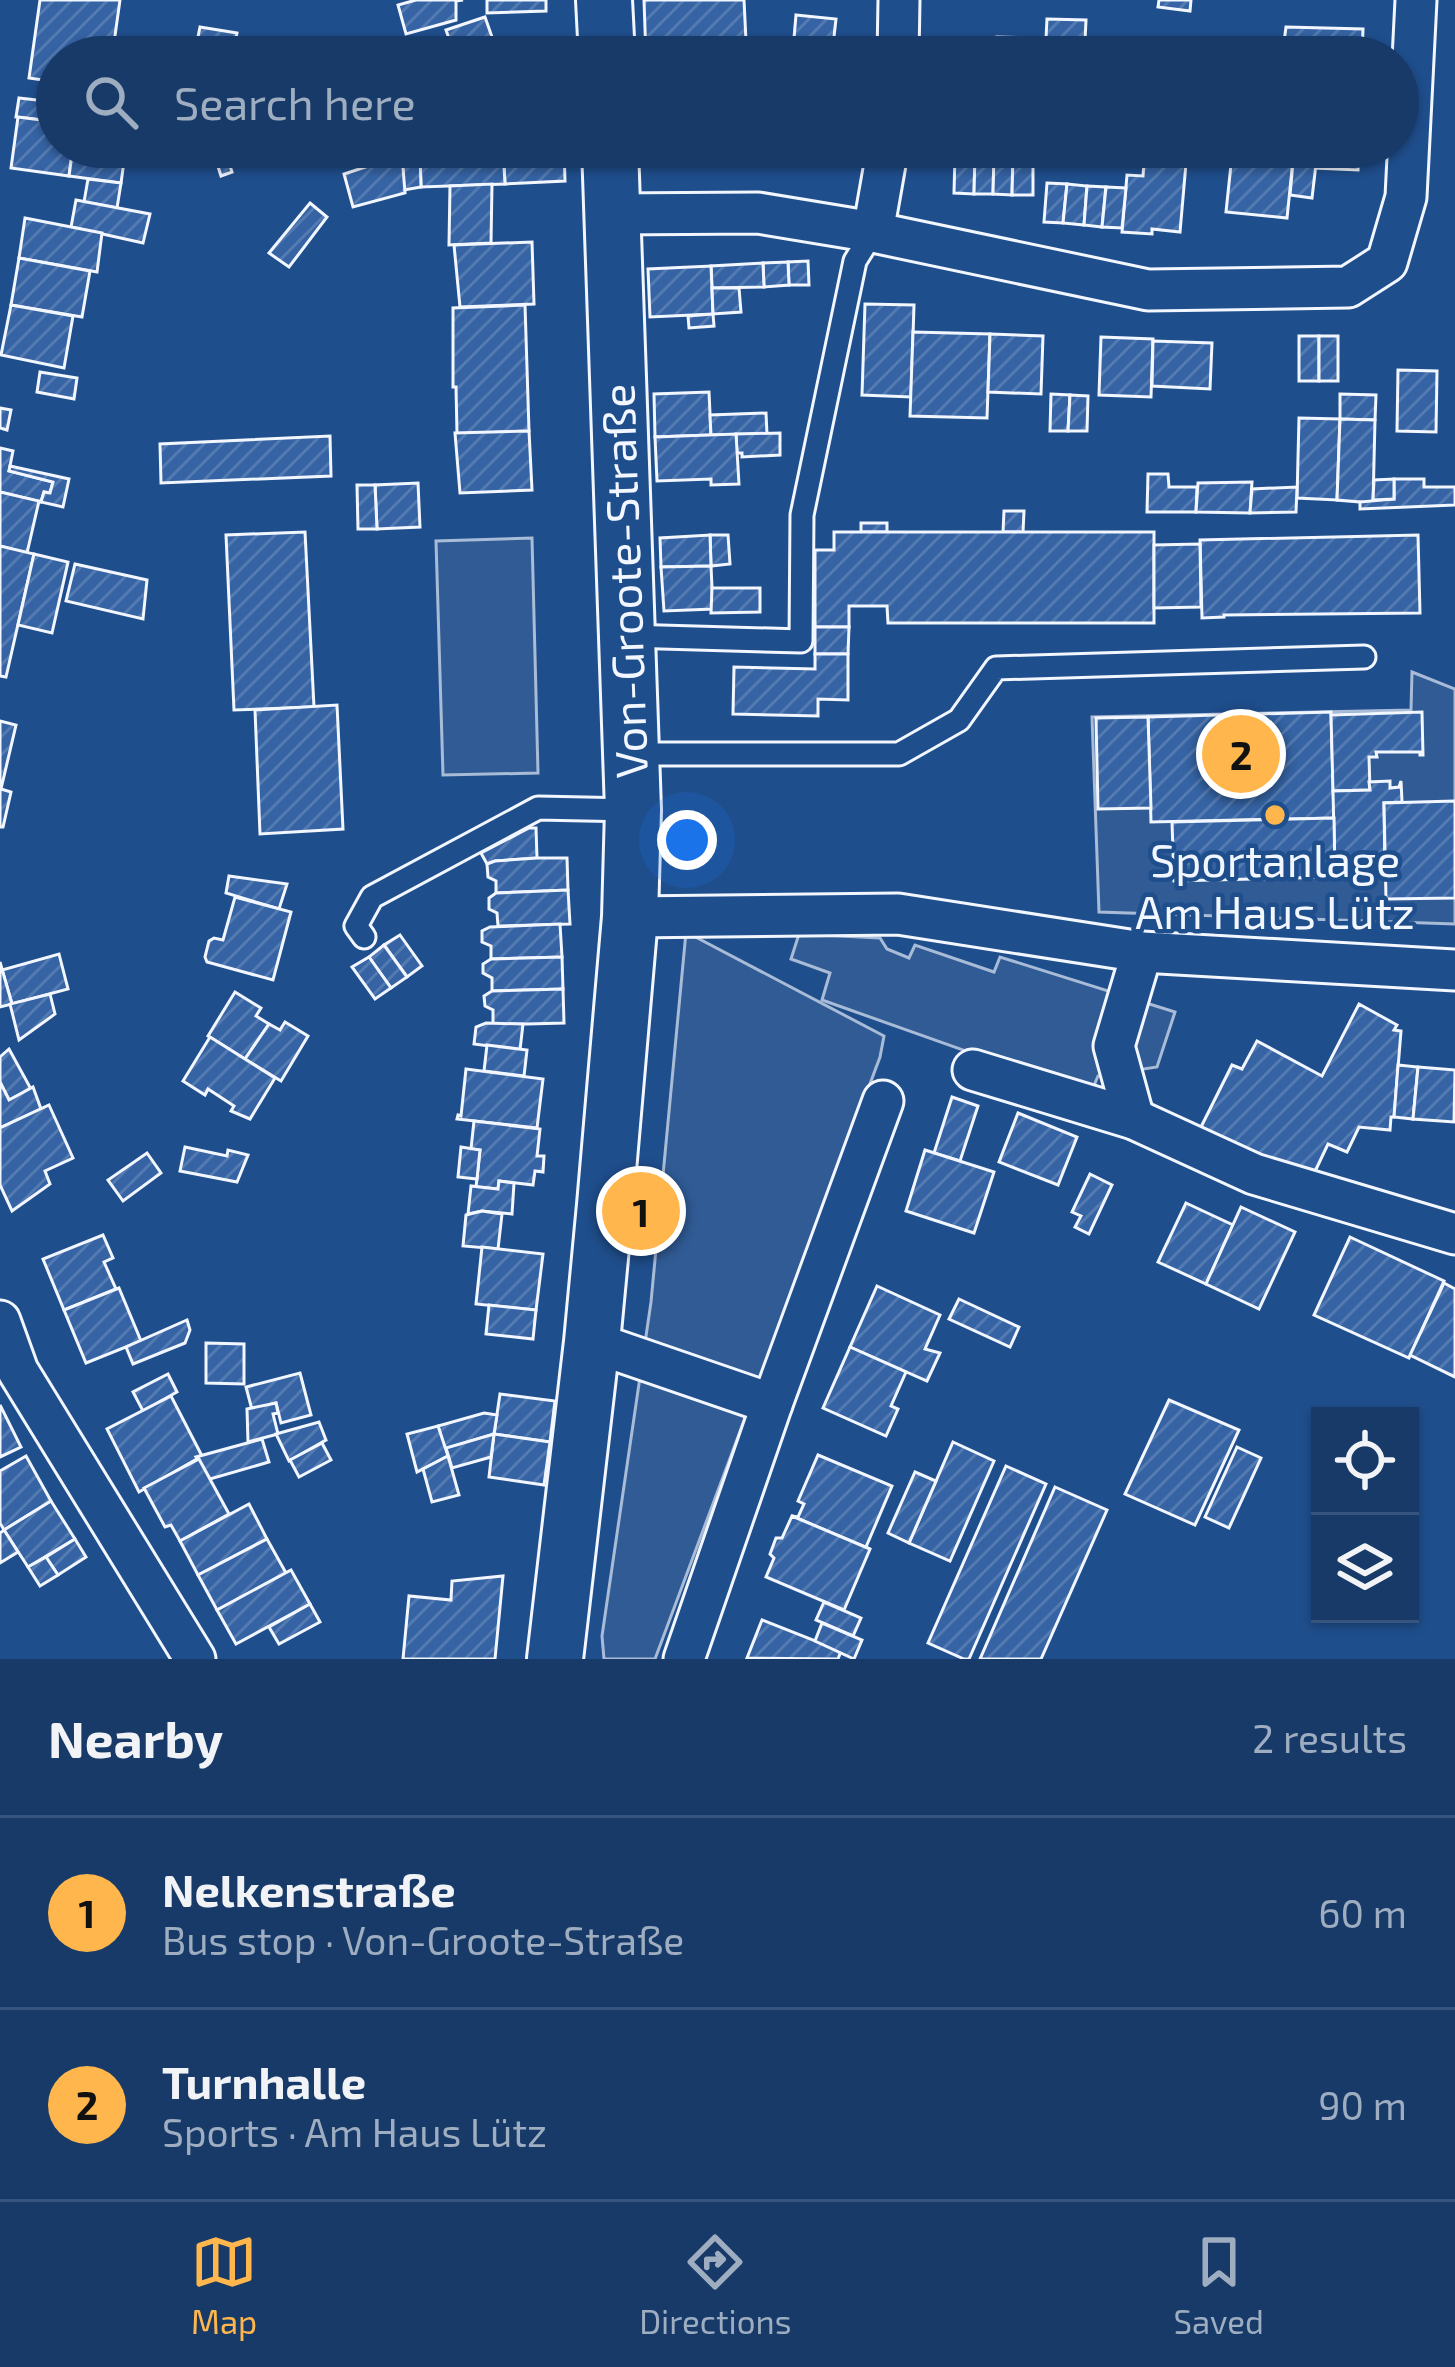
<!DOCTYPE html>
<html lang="en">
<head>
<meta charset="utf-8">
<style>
  body { margin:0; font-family:"Exo 2",sans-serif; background:#20416f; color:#f1f3f6 }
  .controls { position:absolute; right:36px; bottom:36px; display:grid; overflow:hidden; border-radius:0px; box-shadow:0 3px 9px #0004 }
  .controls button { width:108px; height:108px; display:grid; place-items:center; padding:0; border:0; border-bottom:3px solid #36547d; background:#173a69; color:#f1f3f6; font:60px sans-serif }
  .you { position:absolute; left:687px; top:840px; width:42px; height:42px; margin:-30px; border:9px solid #fff; border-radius:50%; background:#1a73e8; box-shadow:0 0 0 18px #1a73e833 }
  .badge { display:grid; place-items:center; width:78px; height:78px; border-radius:50%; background:#ffb74d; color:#111; font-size:39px; font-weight:700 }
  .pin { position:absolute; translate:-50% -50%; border:6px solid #fff; box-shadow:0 3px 12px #0006 }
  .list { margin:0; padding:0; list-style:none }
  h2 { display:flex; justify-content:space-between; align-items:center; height:156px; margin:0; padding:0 48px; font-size:51px }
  h2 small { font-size:39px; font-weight:400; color:#9eadc0 }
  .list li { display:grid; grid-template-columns:78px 1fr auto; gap:36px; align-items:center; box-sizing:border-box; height:192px; padding:0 48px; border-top:3px solid #36547d }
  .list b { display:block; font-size:45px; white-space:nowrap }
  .list p { margin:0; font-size:39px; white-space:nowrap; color:#9eadc0 }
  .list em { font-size:39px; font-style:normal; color:#9eadc0 }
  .icon { flex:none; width:66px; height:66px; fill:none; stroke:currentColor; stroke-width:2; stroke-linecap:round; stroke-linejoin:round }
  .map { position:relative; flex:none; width:1455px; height:1659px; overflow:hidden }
  .search { position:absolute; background:#173a69; box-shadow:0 3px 9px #0004; left:36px; right:36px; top:36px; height:132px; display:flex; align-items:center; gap:30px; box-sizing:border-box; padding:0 42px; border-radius:66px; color:#9eadc0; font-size:45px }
  .sheet { height:540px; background:#173a69 }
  nav { display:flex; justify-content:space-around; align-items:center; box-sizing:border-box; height:168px; border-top:3px solid #36547d; background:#173a69; font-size:33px; color:#9eadc0 }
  nav a { display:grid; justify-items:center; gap:6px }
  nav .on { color:#ffb74d }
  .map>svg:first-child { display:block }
  .built { fill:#305b95; stroke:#a8bbd7; stroke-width:3 }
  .building { fill:url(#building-hatch); stroke:#f2f6ff; stroke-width:3 }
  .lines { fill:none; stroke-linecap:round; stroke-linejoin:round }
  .lane-casing { stroke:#f2f6ff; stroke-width:27 }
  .street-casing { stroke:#f2f6ff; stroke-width:45 }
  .secondary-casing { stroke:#f2f6ff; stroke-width:60 }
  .lane { stroke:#1f4e8c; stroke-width:21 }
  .street { stroke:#1f4e8c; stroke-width:39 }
  .secondary { stroke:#1f4e8c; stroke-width:54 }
  .poi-dot { fill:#ffb74d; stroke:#1f4e8c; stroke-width:4.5 }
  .labels { text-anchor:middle; stroke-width:9; stroke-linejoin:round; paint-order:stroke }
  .street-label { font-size:45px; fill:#f2f6ff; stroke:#1f4e8c }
  .poi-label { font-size:45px; fill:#f2f6ff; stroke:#1f4e8c }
</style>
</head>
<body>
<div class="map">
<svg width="1455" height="1659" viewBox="0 0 1455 1659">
  <defs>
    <pattern id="building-hatch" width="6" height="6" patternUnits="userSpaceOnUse" patternTransform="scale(3)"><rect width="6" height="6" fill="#3563a3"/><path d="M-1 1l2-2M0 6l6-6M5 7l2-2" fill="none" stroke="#537ab1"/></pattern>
  </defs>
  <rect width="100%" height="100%" fill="#1f4e8c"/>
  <g class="built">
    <polygon points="532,538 538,773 443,775 436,541"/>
    <polygon points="1412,672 1455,689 1455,924 1099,912 1092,717 1411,710"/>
    <polygon points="686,932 884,1036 880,1057 655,1659 604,1659 602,1636 651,1302"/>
    <polygon points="799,934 880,938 887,949 909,958 915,945 994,972 1000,957 1175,1012 1157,1067 1098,1076 1090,1095 822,1000 830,973 791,959"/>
  </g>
  <g class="building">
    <polygon points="40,0 120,0 112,57 57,57 57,82 29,78"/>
    <polygon points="416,0 463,0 456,1 456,20 406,34 398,5"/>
    <polygon points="487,0 546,0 546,11 487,13"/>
    <polygon points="644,0 744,0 746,41 724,41 724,57 646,57"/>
    <polygon points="1159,0 1191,0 1190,11 1158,7"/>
    <polygon points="796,15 836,19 832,54 793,50"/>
    <polygon points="485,17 492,37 453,50 446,30"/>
    <polygon points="1047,19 1086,20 1085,41 1046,38"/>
    <polygon points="200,27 237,33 232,57 194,57"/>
    <polygon points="1286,27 1363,29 1362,57 1282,57"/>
    <polygon points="997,37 1082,39 1082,57 997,57"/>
    <polygon points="793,50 832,54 832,57 792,57"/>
    <polygon points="19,98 55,102 52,121 16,117"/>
    <polygon points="18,117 57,122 57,147 73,147 69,176 11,168"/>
    <polygon points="73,147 126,147 121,183 69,176"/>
    <polygon points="198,147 224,147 232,172 221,176 215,157 201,160"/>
    <polygon points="503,147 564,147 565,181 505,184"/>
    <polygon points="996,147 1034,147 1033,156 996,155"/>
    <polygon points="1283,147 1359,147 1358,170 1315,168 1316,164 1281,159"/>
    <polygon points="1145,149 1187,152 1180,232 1152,229 1152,234 1122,232 1127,175 1143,176"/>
    <polygon points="503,150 505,184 421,187 420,154"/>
    <polygon points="420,154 421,187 404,190 402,155"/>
    <polygon points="955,154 975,155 974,194 954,193"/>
    <polygon points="402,155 405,193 353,207 344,174"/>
    <polygon points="975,155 994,155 993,194 974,194"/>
    <polygon points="994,155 1013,155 1012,195 993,194"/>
    <polygon points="1013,155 1033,156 1033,195 1012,195"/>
    <polygon points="1232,155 1293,160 1287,218 1226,212"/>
    <polygon points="1293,162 1316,164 1312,198 1290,195"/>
    <polygon points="88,179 121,183 117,208 84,202"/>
    <polygon points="1047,183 1067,184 1063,223 1044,222"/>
    <polygon points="492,184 491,243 449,245 450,186"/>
    <polygon points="1067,184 1087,186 1084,225 1063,223"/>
    <polygon points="1087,186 1106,187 1102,227 1084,225"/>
    <polygon points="1106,187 1126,188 1122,228 1102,227"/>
    <polygon points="76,200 150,214 143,243 71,227"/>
    <polygon points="310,203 327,217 289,267 269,253"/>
    <polygon points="25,218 102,233 97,272 19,258"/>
    <polygon points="532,242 534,304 460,307 454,245"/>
    <polygon points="19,258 90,271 82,317 11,305"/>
    <polygon points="808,261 809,285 789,285 788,262"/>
    <polygon points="788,262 789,285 764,287 763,263"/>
    <polygon points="763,263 764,287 712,288 711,266"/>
    <polygon points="711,266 713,314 650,317 648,269"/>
    <polygon points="712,288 739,288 741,312 713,314"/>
    <polygon points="865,304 914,305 911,397 862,395"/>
    <polygon points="11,305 73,316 64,368 1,355"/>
    <polygon points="525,305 529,431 457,434 456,387 453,387 453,308"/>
    <polygon points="713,314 714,326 689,328 688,316"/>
    <polygon points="913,332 990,334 987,418 910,416"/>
    <polygon points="990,334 1043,336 1041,394 988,392"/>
    <rect x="1299" y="336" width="20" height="45"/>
    <rect x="1319" y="336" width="19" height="45"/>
    <polygon points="1101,337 1153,339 1151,397 1099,395"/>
    <polygon points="1153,341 1212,343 1210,389 1152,386"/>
    <polygon points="1398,370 1437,371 1436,432 1397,431"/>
    <polygon points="40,372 77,378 74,399 37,392"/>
    <polygon points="709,392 711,435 655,437 654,394"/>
    <polygon points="1051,394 1070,395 1068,431 1050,431"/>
    <polygon points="1340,394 1376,395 1375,420 1340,419"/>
    <polygon points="1070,395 1088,396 1087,431 1068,431"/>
    <polygon points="0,408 11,410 7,430 0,428"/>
    <polygon points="766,413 767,434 711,435 710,415"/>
    <polygon points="1299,418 1340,419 1337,500 1297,498"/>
    <polygon points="1340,419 1375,420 1373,503 1337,500"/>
    <polygon points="529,431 532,490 460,493 455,433"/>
    <polygon points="780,433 780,455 742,457 742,453 737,453 736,434"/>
    <polygon points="736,434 739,484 711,485 711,479 657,481 655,437"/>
    <polygon points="330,436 331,476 161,483 160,444"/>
    <polygon points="0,448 13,451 9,471 53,482 50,493 44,492 41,502 0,492"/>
    <polygon points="10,466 69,479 63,507 41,502 44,492 50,493 53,482 9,471"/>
    <polygon points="1148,474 1168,474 1169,487 1197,487 1196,512 1147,512"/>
    <polygon points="1394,479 1424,479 1424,487 1455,487 1455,505 1360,509 1360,502 1394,499"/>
    <polygon points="1394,479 1394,499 1373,500 1374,480"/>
    <polygon points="1252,482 1250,513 1196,512 1198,483"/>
    <polygon points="418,483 420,527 377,529 375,485"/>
    <polygon points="357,485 375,485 377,529 358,529"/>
    <polygon points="1297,487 1296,512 1250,513 1252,489"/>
    <polygon points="0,492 39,501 27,553 0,546"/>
    <polygon points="1004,511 1024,511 1023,532 1003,532"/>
    <rect x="861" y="523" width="26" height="9"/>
    <polygon points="305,532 314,707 234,710 226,535"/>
    <polygon points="834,532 1154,532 1154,623 888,623 887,606 849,606 849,627 815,627 815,550 834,550"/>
    <polygon points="710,535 728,535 730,564 711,566"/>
    <polygon points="710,535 711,566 661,567 660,538"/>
    <polygon points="1418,535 1420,613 1224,615 1224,617 1202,618 1200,540"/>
    <polygon points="1200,544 1201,607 1154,608 1154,545"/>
    <polygon points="0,546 34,554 6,677 0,676"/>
    <polygon points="34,554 68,562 52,633 18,625"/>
    <polygon points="75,564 147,580 143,619 66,601"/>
    <polygon points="711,566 713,609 664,611 661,567"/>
    <polygon points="712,588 760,588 760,612 711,613"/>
    <polygon points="815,627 849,627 848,654 815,654"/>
    <polygon points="815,654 848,654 848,700 818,699 818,716 733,714 734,667 815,669"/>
    <polygon points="337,705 343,829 260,834 255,710"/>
    <polygon points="1331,712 1334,818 1151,822 1148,717"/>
    <polygon points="1422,712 1423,755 1420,755 1420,752 1376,752 1377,757 1369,757 1370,790 1333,791 1331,715"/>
    <polygon points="1148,717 1151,808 1098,809 1096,718"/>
    <polygon points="0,721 16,725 1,789 11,792 3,827 0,827"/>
    <polygon points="1390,781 1390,788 1399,787 1401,781 1402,802 1384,803 1385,876 1335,877 1333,791 1370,790 1369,782"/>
    <polygon points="1455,801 1455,898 1386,899 1384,803"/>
    <polygon points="1334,818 1335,877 1174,881 1172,822"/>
    <polygon points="529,828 536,828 537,858 495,861 487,864 481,853"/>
    <polygon points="537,858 567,858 568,890 496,893 496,881 488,877 487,864 495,861"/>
    <polygon points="229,876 287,884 279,909 226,893"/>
    <polygon points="568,890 570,924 498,926 497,913 489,909 489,898 496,893"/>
    <polygon points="235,897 291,912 273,980 207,962 205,957 209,941 214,938 223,940"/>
    <polygon points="560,924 562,957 491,959 491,946 482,942 482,931 490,927"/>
    <polygon points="400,935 422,966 407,977 384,945"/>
    <polygon points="384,945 407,977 391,988 369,957"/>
    <polygon points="59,954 68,989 12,1004 2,970"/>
    <polygon points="369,957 391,988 375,999 352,967"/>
    <polygon points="562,957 563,989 492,991 492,978 483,973 483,964 491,959"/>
    <polygon points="0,962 12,1004 0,1007"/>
    <polygon points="563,989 564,1023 493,1025 493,1010 485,1006 484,996 492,991"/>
    <polygon points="235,992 261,1008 256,1016 269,1024 245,1059 208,1036"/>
    <polygon points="50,994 55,1014 19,1040 10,1004"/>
    <polygon points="1359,1004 1397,1025 1394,1030 1401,1031 1394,1117 1391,1117 1390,1130 1359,1127 1347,1152 1328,1144 1310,1182 1279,1170 1201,1127 1232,1065 1242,1069 1257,1041 1322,1076"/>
    <polygon points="285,1022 308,1036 281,1081 245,1059 269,1024 280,1030"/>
    <polygon points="486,1023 523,1024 520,1050 474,1044 476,1027"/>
    <polygon points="210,1037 275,1078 250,1119 231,1111 234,1106 208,1089 205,1095 183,1081"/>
    <polygon points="487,1045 527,1050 524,1076 484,1071"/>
    <polygon points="9,1049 31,1089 9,1100 0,1082 0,1057"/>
    <polygon points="1398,1065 1418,1067 1413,1119 1394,1117"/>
    <polygon points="1418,1067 1455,1070 1454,1122 1413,1119"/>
    <polygon points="466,1069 543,1079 537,1128 457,1119 458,1115 461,1116"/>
    <polygon points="0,1082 9,1100 33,1087 41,1109 0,1128"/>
    <polygon points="952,1097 978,1106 960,1161 934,1153"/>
    <polygon points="49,1105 73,1158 45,1171 50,1184 12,1211 0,1185 0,1128"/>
    <polygon points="1018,1113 1077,1137 1058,1185 999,1162"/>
    <polygon points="474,1121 540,1129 537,1156 544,1156 543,1172 535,1171 533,1185 499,1181 498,1189 476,1187 480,1150 471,1149"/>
    <polygon points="185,1147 227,1156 228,1150 248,1155 237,1182 180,1171"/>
    <polygon points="461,1147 480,1150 477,1179 458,1177"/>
    <polygon points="925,1150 994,1172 974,1233 906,1211"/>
    <polygon points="147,1153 161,1173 123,1201 108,1180"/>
    <polygon points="1090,1174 1112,1185 1089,1234 1075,1227 1081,1216 1072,1212"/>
    <polygon points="499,1181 514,1183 512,1214 482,1211 468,1214 471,1186 498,1189"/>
    <polygon points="1186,1203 1233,1225 1206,1284 1158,1262"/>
    <polygon points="1241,1207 1295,1232 1259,1309 1206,1284"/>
    <polygon points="482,1211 502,1214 498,1249 463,1246 466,1215"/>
    <polygon points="103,1235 113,1258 104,1262 116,1289 64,1310 43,1259"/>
    <polygon points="1350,1237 1444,1281 1409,1358 1314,1315"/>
    <polygon points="482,1247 543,1254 536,1310 476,1304"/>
    <polygon points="1444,1283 1455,1289 1455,1377 1410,1355"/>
    <polygon points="877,1286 940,1315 925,1349 940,1353 927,1381 850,1347"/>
    <polygon points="119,1288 141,1341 86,1363 64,1310"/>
    <polygon points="959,1299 1019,1327 1010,1347 949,1319"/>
    <polygon points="489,1305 536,1310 533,1339 486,1334"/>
    <polygon points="187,1320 190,1330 185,1343 133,1364 126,1347"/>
    <polygon points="206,1343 244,1344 244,1384 206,1383"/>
    <polygon points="850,1347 906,1372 891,1406 898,1409 886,1436 823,1408"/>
    <polygon points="300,1373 311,1415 281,1423 276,1403 252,1410 246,1387"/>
    <polygon points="168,1374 177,1392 143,1411 133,1392"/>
    <polygon points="500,1394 555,1401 550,1442 494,1434"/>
    <polygon points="171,1396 202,1456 139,1492 107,1429"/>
    <polygon points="1169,1400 1239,1430 1195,1525 1125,1494"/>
    <polygon points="276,1403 278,1413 273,1414 278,1434 248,1442 247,1409"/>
    <polygon points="0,1405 21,1447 0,1457"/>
    <polygon points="484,1413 497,1415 494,1434 445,1449 438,1426"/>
    <polygon points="319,1422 326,1440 289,1461 276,1434"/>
    <polygon points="438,1426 448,1456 417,1472 407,1434"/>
    <polygon points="494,1434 550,1442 544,1485 489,1477"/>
    <polygon points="494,1434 491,1457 452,1468 446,1448"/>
    <polygon points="262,1439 269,1462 210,1479 196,1457"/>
    <polygon points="953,1442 994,1461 950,1561 909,1543"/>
    <polygon points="322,1443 331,1460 299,1477 290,1460"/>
    <polygon points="1237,1447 1261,1458 1229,1528 1205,1517"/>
    <polygon points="818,1455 892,1486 866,1547 870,1549 792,1516 798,1517 804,1504 798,1501"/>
    <polygon points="26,1456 51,1501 4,1530 0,1523 0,1471"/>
    <polygon points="448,1456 459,1495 432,1502 423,1469"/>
    <polygon points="199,1459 229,1514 180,1541 171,1525 165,1527 144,1488"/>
    <polygon points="1006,1466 1046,1484 969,1659 964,1659 928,1643"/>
    <polygon points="915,1472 936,1481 909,1543 888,1533"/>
    <polygon points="1055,1487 1107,1510 1041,1659 980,1659"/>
    <polygon points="51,1501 75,1539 28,1567 4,1530"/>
    <polygon points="249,1504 267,1539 198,1575 180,1541"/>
    <polygon points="792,1516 870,1549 844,1610 766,1577 774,1558 770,1554 776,1538 782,1538"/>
    <polygon points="4,1530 18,1552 0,1563 0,1533"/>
    <polygon points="75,1539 86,1557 58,1575 46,1557"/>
    <polygon points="267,1539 286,1573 217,1610 198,1575"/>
    <polygon points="46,1557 58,1575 40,1586 28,1567"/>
    <polygon points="291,1570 310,1604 236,1644 217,1610"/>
    <polygon points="503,1576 495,1659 403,1659 409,1596 451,1600 452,1581"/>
    <polygon points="824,1602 861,1618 853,1636 816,1620"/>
    <polygon points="310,1604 320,1622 279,1644 269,1627"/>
    <polygon points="762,1620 841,1651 838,1659 747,1658"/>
    <polygon points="822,1623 862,1640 854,1659 815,1641"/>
  </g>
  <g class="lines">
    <g class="lane-casing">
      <g id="lane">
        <polyline points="627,636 801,641 802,515 855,261 873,232"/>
        <polyline points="631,754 899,754 959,720 996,668 1364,657"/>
        <polyline points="364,937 356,926 372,897 538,808 632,810"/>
      </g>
    </g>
    <g class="street-casing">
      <g id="street">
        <polyline points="898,57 899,0"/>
        <polyline points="612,214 758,213 873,232 1148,290 1348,287 1387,262 1406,197 1416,0"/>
        <polyline points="873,232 888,147"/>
        <polyline points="630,917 898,914 1142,952 1455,970"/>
        <polyline points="973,1070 1134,1119 1254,1174 1455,1234"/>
        <polyline points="1134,1119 1114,1046 1142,952"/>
        <polyline points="0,1321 18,1371 195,1659"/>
        <polyline points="592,1342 772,1404"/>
        <polyline points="684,1659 772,1404 883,1101"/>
      </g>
    </g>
    <g class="secondary-casing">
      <g id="secondary">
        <polyline points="604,0 607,57"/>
        <polyline points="555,1659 592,1342 605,1205 630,917 633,810 610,147"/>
      </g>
    </g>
    <use href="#lane" class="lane"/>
    <use href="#street" class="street"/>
    <use href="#secondary" class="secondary"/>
  </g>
  <circle class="poi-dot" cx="1275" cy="815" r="12"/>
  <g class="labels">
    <g class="street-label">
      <text transform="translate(625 581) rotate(-92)" y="16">Von-Groote-Straße</text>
    </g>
    <g class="poi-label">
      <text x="1275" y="877">Sportanlage<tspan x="1275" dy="52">Am Haus Lütz</tspan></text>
    </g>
  </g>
</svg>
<div class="controls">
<button><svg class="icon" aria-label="locate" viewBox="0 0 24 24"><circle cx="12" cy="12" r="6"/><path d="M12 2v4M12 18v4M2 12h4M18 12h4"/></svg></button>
<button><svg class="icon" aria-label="layers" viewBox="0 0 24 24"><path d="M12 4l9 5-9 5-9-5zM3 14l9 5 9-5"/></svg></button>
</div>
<div class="you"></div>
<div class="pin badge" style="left:641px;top:1211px">1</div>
<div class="pin badge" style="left:1241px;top:754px">2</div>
<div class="search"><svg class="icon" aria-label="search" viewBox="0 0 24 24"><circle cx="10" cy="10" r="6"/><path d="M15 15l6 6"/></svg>Search here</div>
</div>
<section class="sheet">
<h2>Nearby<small>2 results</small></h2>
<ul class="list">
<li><span class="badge">1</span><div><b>Nelkenstraße</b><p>Bus stop · Von-Groote-Straße</p></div><em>60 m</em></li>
<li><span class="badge">2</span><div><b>Turnhalle</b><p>Sports · Am Haus Lütz</p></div><em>90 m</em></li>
</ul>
</section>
<nav>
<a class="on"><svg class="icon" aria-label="map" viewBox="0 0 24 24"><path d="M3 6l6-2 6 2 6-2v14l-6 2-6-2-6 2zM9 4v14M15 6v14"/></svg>Map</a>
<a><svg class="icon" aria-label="directions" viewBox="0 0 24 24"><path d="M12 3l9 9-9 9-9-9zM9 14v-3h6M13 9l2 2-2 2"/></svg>Directions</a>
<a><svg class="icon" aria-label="saved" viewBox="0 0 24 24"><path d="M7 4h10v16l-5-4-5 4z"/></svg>Saved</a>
</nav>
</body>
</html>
